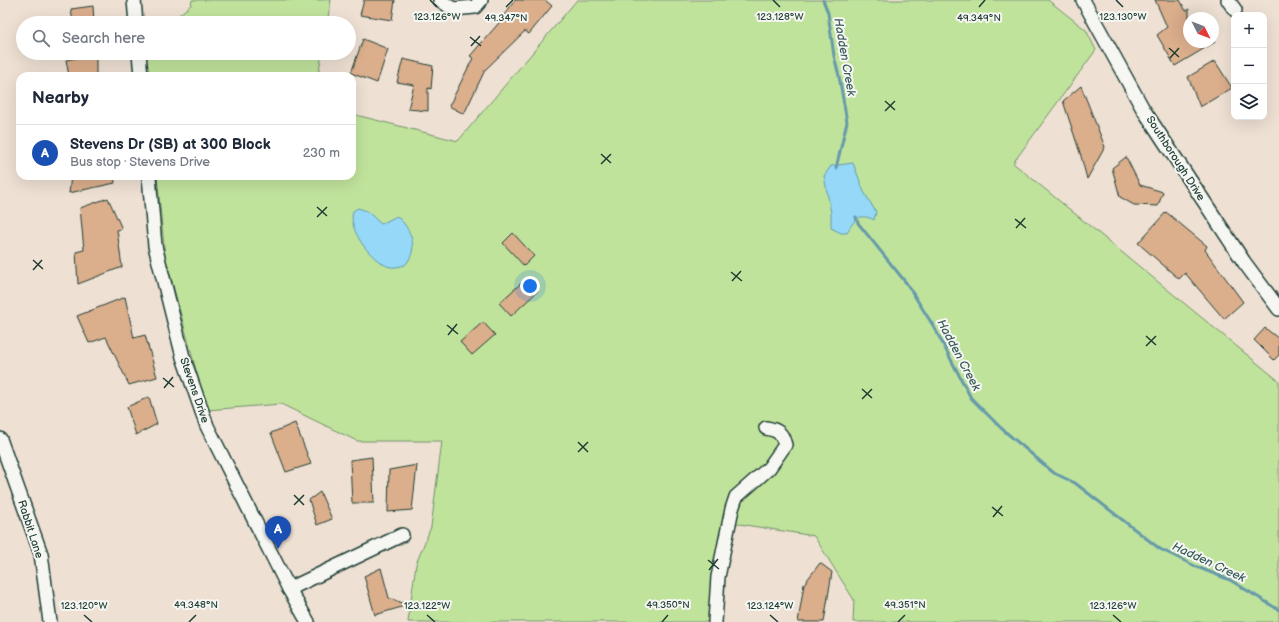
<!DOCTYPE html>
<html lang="en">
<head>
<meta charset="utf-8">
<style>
  body { margin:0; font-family:"Balsamiq Sans",sans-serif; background:#f2f2f3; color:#1f2937 }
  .controls { position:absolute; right:12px; top:12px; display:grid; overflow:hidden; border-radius:8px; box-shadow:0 4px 16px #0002 }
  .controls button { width:36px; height:36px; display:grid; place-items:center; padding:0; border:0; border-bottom:1px solid #e0e1e3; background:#fff; color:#1f2937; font:20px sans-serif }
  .compass { position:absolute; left:1183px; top:12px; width:36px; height:36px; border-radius:50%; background:#fff; box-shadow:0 4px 16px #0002; rotate:132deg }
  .you { position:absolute; left:530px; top:286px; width:14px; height:14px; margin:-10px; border:3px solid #fff; border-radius:50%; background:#1a73e8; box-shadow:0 0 0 6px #1a73e833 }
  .badge { display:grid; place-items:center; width:26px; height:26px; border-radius:50%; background:#7c3aed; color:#fff; font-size:13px; font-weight:700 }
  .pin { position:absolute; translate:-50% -33px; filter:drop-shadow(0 1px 2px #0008) }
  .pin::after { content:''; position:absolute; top:21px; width:14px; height:12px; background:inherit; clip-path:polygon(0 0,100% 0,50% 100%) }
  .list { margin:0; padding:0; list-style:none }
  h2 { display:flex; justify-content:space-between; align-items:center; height:52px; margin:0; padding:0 16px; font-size:17px }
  h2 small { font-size:13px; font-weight:400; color:#747a83 }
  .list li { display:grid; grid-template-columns:26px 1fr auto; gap:12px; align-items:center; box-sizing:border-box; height:56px; padding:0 16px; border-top:1px solid #e0e1e3 }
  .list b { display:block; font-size:15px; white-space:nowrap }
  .list p { margin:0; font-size:13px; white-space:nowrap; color:#747a83 }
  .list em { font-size:13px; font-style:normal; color:#747a83 }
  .icon { flex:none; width:22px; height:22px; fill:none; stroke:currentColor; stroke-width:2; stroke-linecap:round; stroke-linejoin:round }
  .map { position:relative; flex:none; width:1279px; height:622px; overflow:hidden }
  .search { position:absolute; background:#fff; box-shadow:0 4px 16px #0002; left:16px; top:16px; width:340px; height:44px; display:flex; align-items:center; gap:10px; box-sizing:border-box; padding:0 14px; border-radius:22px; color:#747a83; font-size:15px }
  .panel { position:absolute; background:#fff; box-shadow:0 4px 16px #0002; left:16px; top:72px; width:340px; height:108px; border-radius:12px }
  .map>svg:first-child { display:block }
  .green { fill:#c0e39c; stroke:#709068 }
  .water { fill:#95d8f7; stroke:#669aa9 }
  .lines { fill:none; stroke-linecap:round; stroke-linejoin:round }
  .stream { stroke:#669aa9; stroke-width:3 }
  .building { fill:#dbae8c; stroke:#1f3d34 }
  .minor-casing { stroke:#1f3d34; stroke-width:16 }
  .minor { stroke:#f6f6f2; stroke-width:13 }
  .ticks { fill:none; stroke:#1f3d34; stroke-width:1.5 }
  .labels { text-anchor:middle; stroke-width:4; stroke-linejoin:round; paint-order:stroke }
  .street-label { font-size:11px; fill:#1f3d34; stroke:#f6f6f2 }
  .water-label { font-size:12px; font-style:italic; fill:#375c5b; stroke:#f6f6f2 }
  .ticks-label { font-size:10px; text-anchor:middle; fill:#1f3d34; stroke:#f6f6f2; stroke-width:4; stroke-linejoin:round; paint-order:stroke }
</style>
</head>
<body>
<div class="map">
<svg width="1279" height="622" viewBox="0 0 1279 622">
  <rect width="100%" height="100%" fill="#eee0d3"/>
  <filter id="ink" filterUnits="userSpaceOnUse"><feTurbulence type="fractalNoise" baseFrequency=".025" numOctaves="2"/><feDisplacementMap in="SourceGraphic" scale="8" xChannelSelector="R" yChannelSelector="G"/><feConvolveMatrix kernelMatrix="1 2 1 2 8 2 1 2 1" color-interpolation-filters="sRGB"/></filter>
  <g filter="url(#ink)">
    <g class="green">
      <polygon points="192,0 331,0 327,23 169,23 191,5"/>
      <polygon points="577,0 1048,0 1086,30 1096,50 1013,163 1279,381 1279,622 853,622 854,600 814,536 727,522 712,622 408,622 416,564 431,527 442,441 357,441 281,404 207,410 165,256 157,176 352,176 352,114 458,141"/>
      <polygon points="144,53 322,53 318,76 147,76"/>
    </g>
    <g class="water">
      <path d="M853 163 864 192 876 212 874 220C859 212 854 220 847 233H841L831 228V213L824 176 831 166Z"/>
      <path d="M358 208 367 211 381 224 397 216C411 229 420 249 405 265 401 266 395 268 390 267 372 262 347 230 353 211Z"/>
    </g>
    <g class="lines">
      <g class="stream">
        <polyline points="823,0 828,13 834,56 839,76 847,122 836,168"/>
        <polyline points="856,217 858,223 907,284 934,327 971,398 1001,428 1054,473 1075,483 1160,549 1197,567 1230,580 1279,610"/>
      </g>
    </g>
    <g class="building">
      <polygon points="364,0 395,0 392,20 360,15"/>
      <polygon points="515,0 545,0 552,6 529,34 525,31 485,70 464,114 449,106 473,58 470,56 505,16 504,15"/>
      <polygon points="1155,0 1180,0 1186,11 1189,9 1189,42 1215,42 1175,66 1157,35 1167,27"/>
      <polygon points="93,6 94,23 73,23 71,9"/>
      <polygon points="363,39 388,49 377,83 351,73"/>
      <polygon points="96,54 96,76 69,76 66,60"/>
      <polygon points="403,59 433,66 431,89 428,88 428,111 408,109 414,85 397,82"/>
      <polygon points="1215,61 1232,88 1200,107 1188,77"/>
      <polygon points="1081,86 1105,147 1087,179 1081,156 1063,101"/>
      <polygon points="1126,157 1140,185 1163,192 1158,206 1134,205 1120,197 1112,168"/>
      <polygon points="71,176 114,176 115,183 69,193"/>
      <polygon points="108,198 122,229 117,230 122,267 78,284 76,252 84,250 80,208"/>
      <polygon points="1166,212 1207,246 1205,250 1243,302 1224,319 1185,273 1179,279 1138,243"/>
      <polygon points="513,233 534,256 524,266 503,243"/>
      <polygon points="527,278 538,291 511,316 499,303"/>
      <polygon points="125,297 134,338 145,335 157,377 129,385 106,337 89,343 77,316"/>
      <polygon points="483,322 495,335 472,355 460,342"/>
      <polygon points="1265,328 1279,339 1279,355 1274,360 1254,340"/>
      <polygon points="149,397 157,424 136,435 127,407"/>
      <polygon points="295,423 311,464 286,472 271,433"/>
      <polygon points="372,457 374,503 352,503 350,460"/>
      <polygon points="417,465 412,510 388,512 389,470"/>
      <polygon points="320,492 332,519 317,525 309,500"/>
      <polygon points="820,563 832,572 824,622 798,622 804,584"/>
      <polygon points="381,568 389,598 408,605 375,615 364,576"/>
    </g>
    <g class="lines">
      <g class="minor-casing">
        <g id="minor">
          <polyline points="134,0 136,23"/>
          <polyline points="440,0 453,9 475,7 481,0"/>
          <polyline points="1083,0 1143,109 1244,262 1279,309"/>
          <polyline points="1228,0 1235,10"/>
          <polyline points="139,53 141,76"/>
          <polyline points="149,176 155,246 183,357 207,426 289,589 308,622"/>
          <polyline points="0,439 41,554 50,622"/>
          <polyline points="289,589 402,535"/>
          <path d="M715 622 718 577 732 509 736 497 769 468 785 445C782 433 778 430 766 428"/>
        </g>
      </g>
      <use href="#minor" class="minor"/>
    </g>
  </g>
  <path class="ticks" d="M430 0 437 7M773 0 780 7M1116 0 1123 7M506 7 513 0M979 7 985 0M470 37 481 46M471 46 480 36M1169 48 1179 57M1170 58 1179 48M885 101 895 110M885 111 895 101M601 154 611 163M601 164 611 154M317 207 327 216M317 217 327 207M1015 219 1026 228M1016 228 1025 218M33 260 43 269M33 270 42 260M731 272 742 281M732 281 741 271M447 325 458 334M448 335 457 324M1146 336 1156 345M1146 346 1156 336M163 378 174 387M164 388 173 377M862 389 872 398M862 399 872 389M578 442 588 452M578 452 588 442M294 495 304 505M294 505 304 495M992 507 1003 516M993 517 1002 506M708 560 719 569M709 570 718 559M84 615 92 622M427 615 435 622M770 615 778 622M1113 615 1121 622M189 622 196 615M662 622 668 615M898 622 905 615"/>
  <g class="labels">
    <g class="street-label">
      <text transform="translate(1176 158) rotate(57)" y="4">Southborough Drive</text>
      <text transform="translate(195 390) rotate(71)" y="4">Stevens Drive</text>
      <text transform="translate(31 529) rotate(72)" y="4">Rabbit Lane</text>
    </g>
    <g class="water-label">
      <text transform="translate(845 57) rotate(80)" y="4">Hadden Creek</text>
      <text transform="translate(959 355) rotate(62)" y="4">Hadden Creek</text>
      <text transform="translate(1209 562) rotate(25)" y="4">Hadden Creek</text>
    </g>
  </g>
  <g class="ticks-label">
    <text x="437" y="20">123.126°W</text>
    <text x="780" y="20">123.128°W</text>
    <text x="1123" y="20">123.130°W</text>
    <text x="506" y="21">49.347°N</text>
    <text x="979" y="21">49.349°N</text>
    <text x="196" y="608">49.348°N</text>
    <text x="668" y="608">49.350°N</text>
    <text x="905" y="608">49.351°N</text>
    <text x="84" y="609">123.120°W</text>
    <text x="427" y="609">123.122°W</text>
    <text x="770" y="609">123.124°W</text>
    <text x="1113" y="609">123.126°W</text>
  </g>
</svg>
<div class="controls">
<button>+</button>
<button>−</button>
<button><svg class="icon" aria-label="layers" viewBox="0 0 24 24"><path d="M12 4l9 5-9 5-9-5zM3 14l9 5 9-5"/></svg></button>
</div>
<svg class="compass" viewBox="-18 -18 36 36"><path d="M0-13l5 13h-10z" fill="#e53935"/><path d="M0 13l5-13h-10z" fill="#747a83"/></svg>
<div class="you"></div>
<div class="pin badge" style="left:278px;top:549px;background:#1a4fb4">A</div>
<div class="search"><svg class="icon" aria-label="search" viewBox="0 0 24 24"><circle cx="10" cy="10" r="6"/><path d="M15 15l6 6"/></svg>Search here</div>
<section class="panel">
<h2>Nearby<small></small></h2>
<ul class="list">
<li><span class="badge" style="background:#1a4fb4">A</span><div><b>Stevens Dr (SB) at 300 Block</b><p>Bus stop · Stevens Drive</p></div><em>230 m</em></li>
</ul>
</section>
</div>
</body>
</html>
